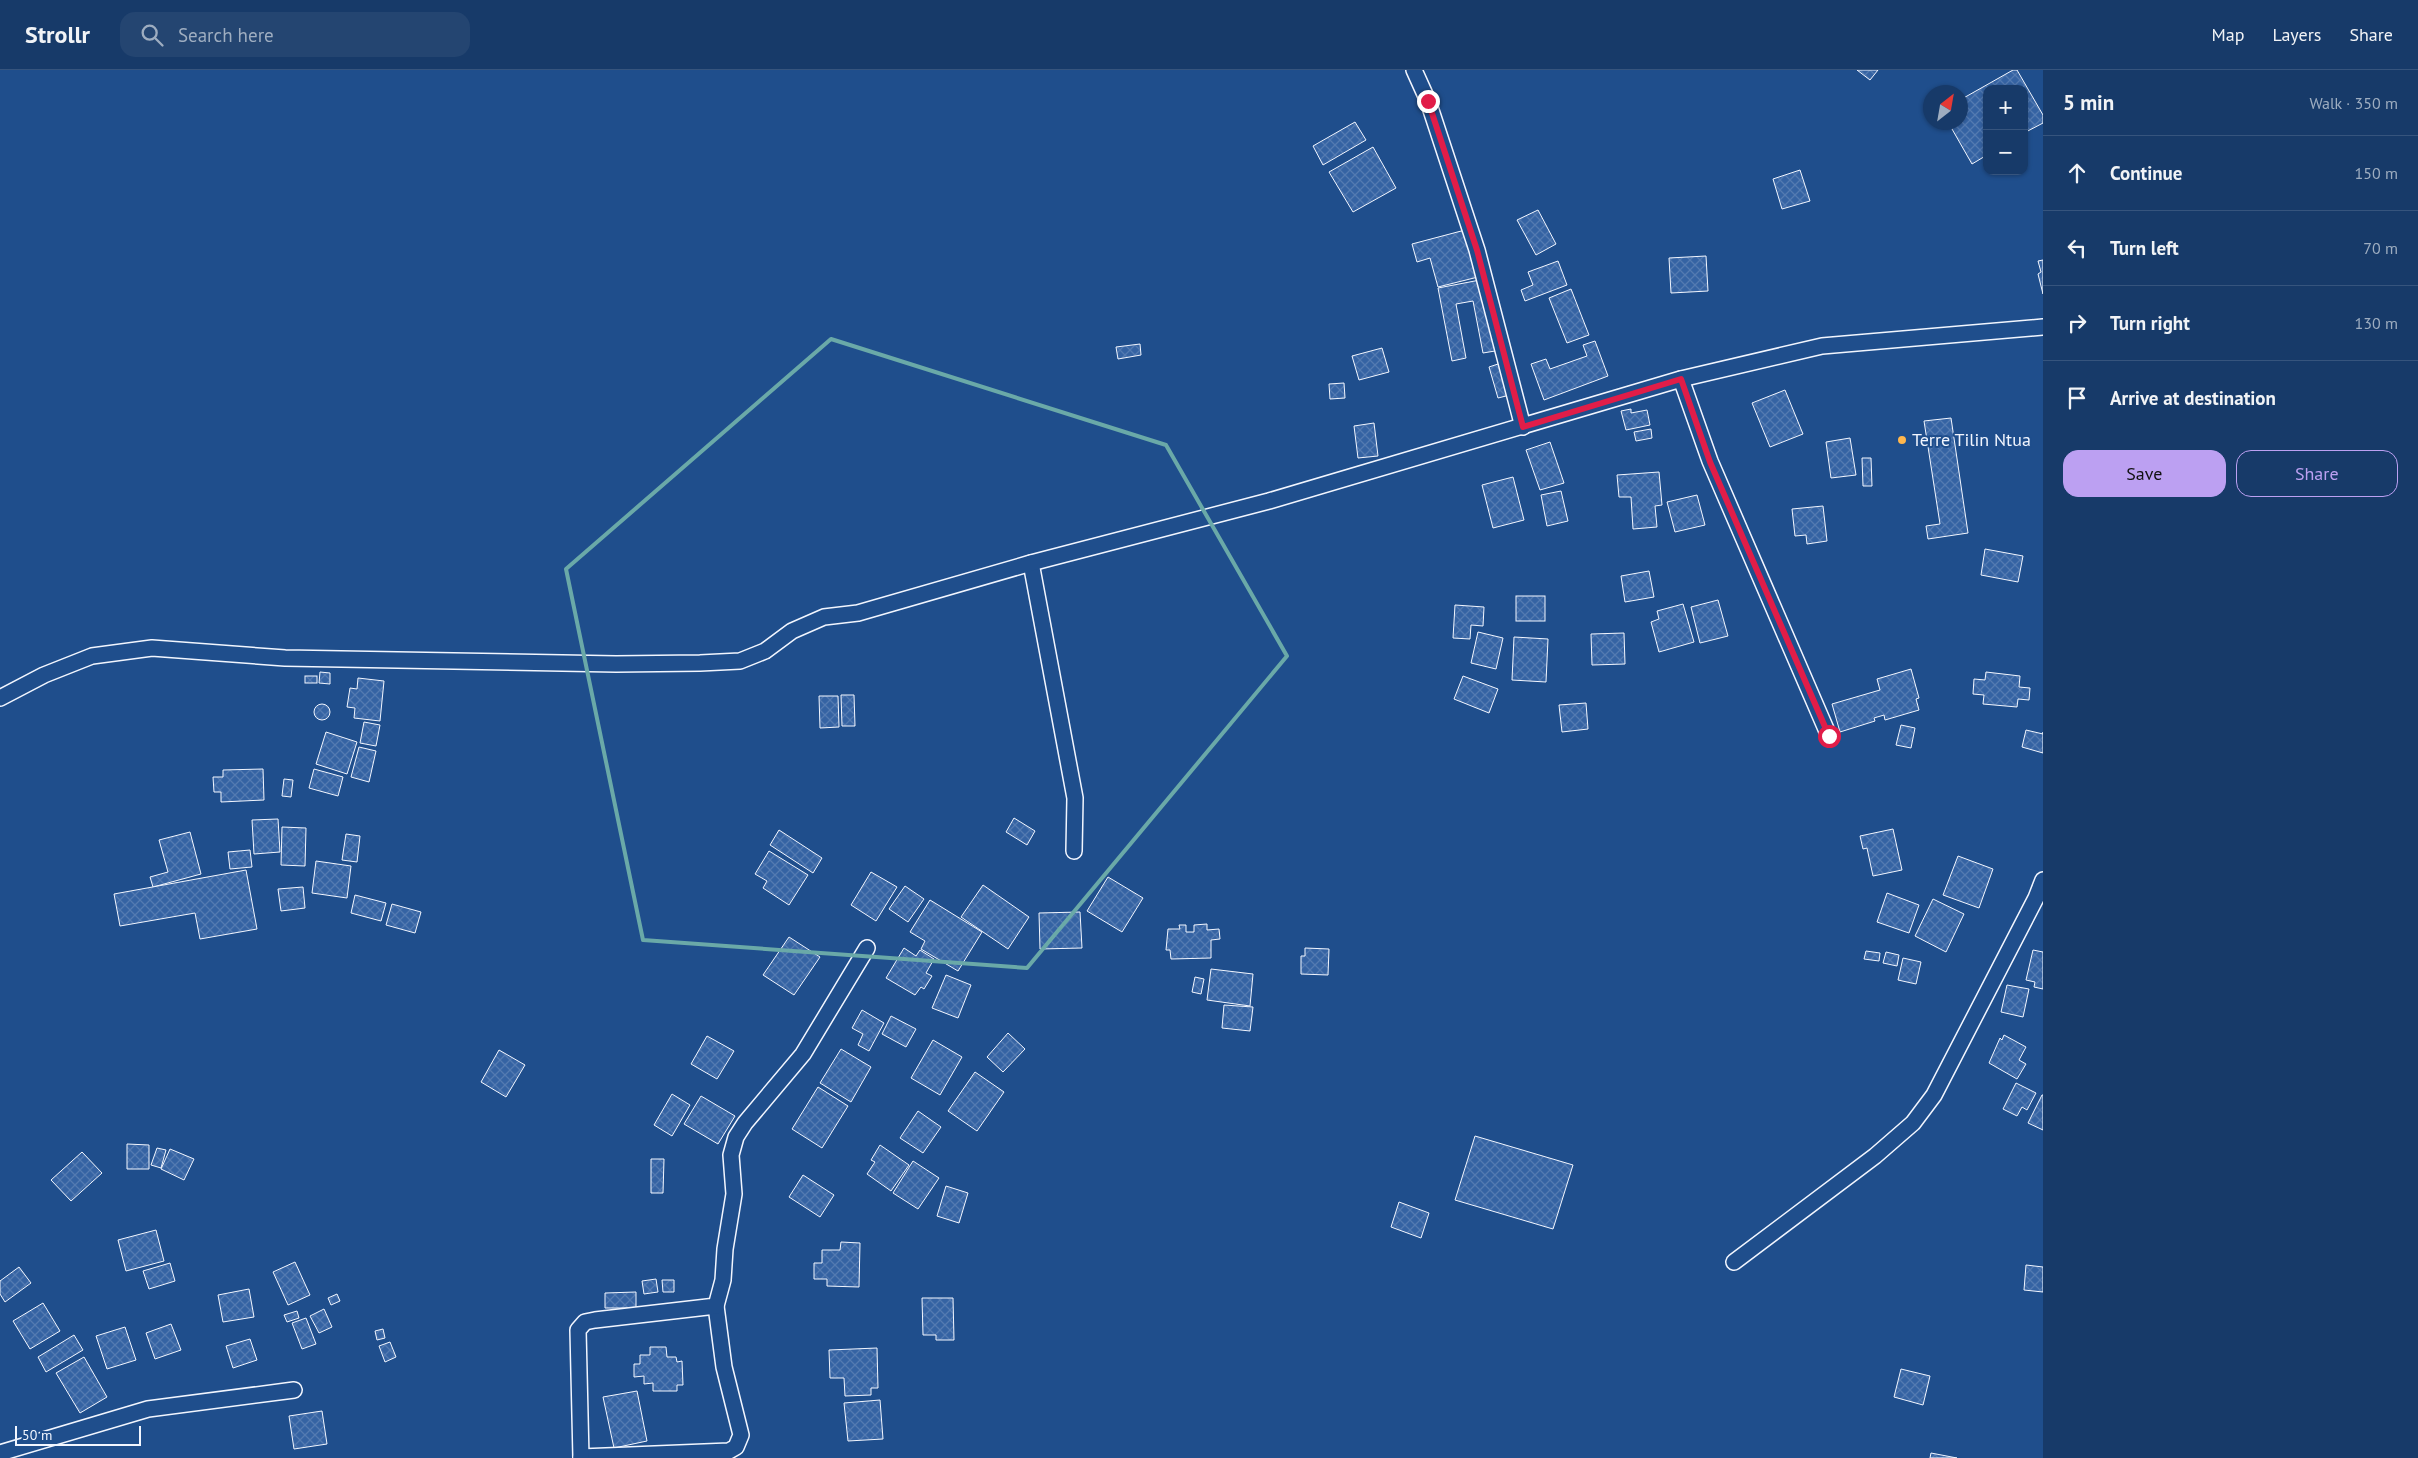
<!DOCTYPE html>
<html lang="en">
<head>
<meta charset="utf-8">
<style>
  body { margin:0; font-family:"PT Sans",sans-serif; background:#244571; color:#f1f3f6 }
  .controls { position:absolute; right:15px; top:15px; display:grid; overflow:hidden; border-radius:10px; box-shadow:0 1px 4px #0004 }
  .controls button { width:45px; height:45px; display:grid; place-items:center; padding:0; border:0; border-bottom:1px solid #36547d; background:#173a69; color:#f1f3f6; font:25px sans-serif }
  .compass { position:absolute; left:1923px; top:15px; width:45px; height:45px; border-radius:50%; background:#173a69; box-shadow:0 1px 4px #0004; rotate:31deg }
  .scale { position:absolute; left:15px; bottom:12px; width:126px; box-sizing:border-box; padding-left:5px; border:2px solid #f2f6ff; border-top:0; font-size:14px; line-height:18px; white-space:nowrap; color:#f2f6ff; -webkit-text-stroke:4px #1f4e8c; paint-order:stroke }
  .stop { position:absolute; width:15px; height:15px; margin:-11px; border:4px solid #e11d48; border-radius:50%; background:#fff }
  .stop.end { background:#e11d48; border-color:#fff; box-shadow:0 1px 5px #0008 }
  .list { margin:0; padding:0; list-style:none }
  h2 { display:flex; justify-content:space-between; align-items:center; height:65px; margin:0; padding:0 20px; font-size:21px }
  h2 small { font-size:16px; font-weight:400; color:#9eadc0 }
  .list li { display:grid; grid-template-columns:32px 1fr auto; gap:15px; align-items:center; box-sizing:border-box; height:75px; padding:0 20px; border-top:1px solid #36547d }
  .list b { display:block; font-size:19px; white-space:nowrap }
  .list em { font-size:16px; font-style:normal; color:#9eadc0 }
  .actions { display:flex; gap:10px; padding:15px 20px }
  .actions a { flex:1; padding:11px 0; border:1px solid #bca0f2; border-radius:15px; text-align:center; font-size:18px; color:#bca0f2 }
  .actions .main { background:#bca0f2; color:#111 }
  .icon { flex:none; width:28px; height:28px; fill:none; stroke:currentColor; stroke-width:2; stroke-linecap:round; stroke-linejoin:round }
  .map { position:relative; flex:none; width:2043px; height:1388px; overflow:hidden }
  header { display:flex; align-items:center; gap:30px; box-sizing:border-box; height:70px; padding:0 25px; background:#173a69; border-bottom:1px solid #36547d }
  header strong { font-size:24px }
  nav { display:flex; gap:28px; margin-inline-start:auto; font-size:18px }
  .search { width:350px; height:45px; background:#244571; display:flex; align-items:center; gap:12px; box-sizing:border-box; padding:0 18px; border-radius:15px; color:#9eadc0; font-size:19px }
  main { display:flex }
  aside { flex:1; background:#173a69 }
  .map>svg:first-child { display:block }
  .building { fill:url(#building-cross-hatch); stroke:#f2f6ff }
  .lines { fill:none; stroke-linecap:round; stroke-linejoin:round }
  .street-casing { stroke:#f2f6ff; stroke-width:18 }
  .street { stroke:#1f4e8c; stroke-width:15 }
  .route { stroke:#e11d48; stroke-width:6 }
  .marked { fill:none; stroke:#6aa9a8; stroke-width:4; stroke-linejoin:round }
  .poi-dot { fill:#ffb74d; stroke:#1f4e8c; stroke-width:2 }
  .labels { text-anchor:middle; stroke-width:4; stroke-linejoin:round; paint-order:stroke }
  .poi-label { font-size:18px; fill:#f2f6ff; stroke:#1f4e8c; text-anchor:start }
</style>
</head>
<body>
<header>
<strong>Strollr</strong>
<div class="search"><svg class="icon" aria-label="search" viewBox="0 0 24 24"><circle cx="10" cy="10" r="6"/><path d="M15 15l6 6"/></svg>Search here</div>
<nav><a>Map</a><a>Layers</a><a>Share</a></nav>
</header>
<main>
<div class="map">
<svg width="2043" height="1388" viewBox="0 0 2043 1388">
  <defs>
    <pattern id="building-cross-hatch" width="8" height="8" patternUnits="userSpaceOnUse" patternTransform="scale(1.25)"><rect width="8" height="8" fill="#3563a3"/><path d="M0 0l8 8M0 8l8-8" fill="none" stroke="#537ab1"/></pattern>
  </defs>
  <rect width="100%" height="100%" fill="#1f4e8c"/>
  <g class="building">
    <polygon points="1857,0 1878,0 1870,10"/>
    <polygon points="2013,0 2017,0 2043,45 2043,53 2024,63 2024,19 1987,19 1987,85 1972,94 1948,52 1960,52 1960,30"/>
    <polygon points="1355,52 1366,70 1323,95 1313,76"/>
    <polygon points="1373,77 1396,118 1353,142 1329,102"/>
    <polygon points="1800,100 1810,131 1782,139 1773,109"/>
    <polygon points="1538,140 1556,174 1536,185 1517,150"/>
    <polygon points="1465,160 1478,207 1438,217 1430,188 1417,192 1412,174"/>
    <polygon points="1706,186 1708,221 1671,223 1669,188"/>
    <polygon points="2043,190 2043,224 2038,204 2041,202 2038,191"/>
    <polygon points="1558,191 1567,215 1525,231 1521,220 1533,215 1528,202"/>
    <polygon points="1480,210 1495,281 1483,283 1473,231 1456,234 1466,288 1452,291 1438,218"/>
    <polygon points="1571,219 1589,265 1567,273 1549,228"/>
    <polygon points="1595,271 1608,306 1544,330 1531,294 1546,289 1550,299 1587,286 1583,275"/>
    <polygon points="1140,274 1141,285 1118,289 1116,277"/>
    <polygon points="1382,278 1389,302 1359,310 1352,286"/>
    <polygon points="1501,293 1510,325 1498,328 1489,297"/>
    <polygon points="1344,313 1345,328 1330,329 1329,314"/>
    <polygon points="1785,320 1803,364 1770,377 1752,333"/>
    <polygon points="1631,339 1631,343 1647,340 1650,355 1626,360 1621,341"/>
    <polygon points="1951,348 1968,463 1928,469 1926,456 1940,454 1924,351"/>
    <polygon points="1374,353 1378,386 1358,388 1354,356"/>
    <polygon points="1651,359 1652,368 1636,371 1634,362"/>
    <polygon points="1850,368 1856,405 1831,408 1826,372"/>
    <polygon points="1550,372 1564,413 1540,420 1526,380"/>
    <polygon points="1862,388 1871,388 1872,416 1863,416"/>
    <polygon points="1659,402 1662,435 1655,436 1657,457 1633,459 1631,427 1619,427 1617,405"/>
    <polygon points="1513,407 1524,450 1493,458 1482,415"/>
    <polygon points="1561,421 1568,451 1547,456 1541,425"/>
    <polygon points="1697,425 1705,455 1675,462 1667,432"/>
    <polygon points="1823,436 1827,471 1807,474 1806,465 1795,466 1792,439"/>
    <polygon points="1985,479 2023,486 2018,512 1981,505"/>
    <polygon points="1649,501 1654,527 1625,532 1621,506"/>
    <rect x="1516" y="526" width="29" height="25"/>
    <polygon points="1718,530 1728,566 1700,573 1691,537"/>
    <polygon points="1683,534 1694,572 1659,582 1651,552 1659,549 1657,541"/>
    <polygon points="1455,535 1484,537 1483,556 1471,555 1470,569 1453,568"/>
    <polygon points="1478,562 1503,568 1496,599 1471,593"/>
    <polygon points="1624,563 1625,594 1592,595 1591,564"/>
    <polygon points="1514,567 1548,569 1546,612 1512,610"/>
    <polygon points="1911,599 1919,628 1916,629 1919,640 1885,650 1884,645 1874,648 1875,651 1840,662 1832,634 1880,620 1877,609"/>
    <polygon points="320,602 330,603 330,614 319,613"/>
    <polygon points="1986,602 2020,606 2019,617 2030,618 2029,630 2018,629 2017,637 1983,634 1984,625 1973,624 1974,609 1985,610"/>
    <rect x="305" y="606" width="12" height="7"/>
    <polygon points="1463,606 1498,619 1489,643 1454,629"/>
    <polygon points="358,608 384,611 380,651 354,648 355,638 347,637 350,618 357,619"/>
    <polygon points="841,625 854,625 855,656 842,656"/>
    <polygon points="819,626 838,626 839,657 820,658"/>
    <polygon points="1586,633 1588,659 1562,662 1559,635"/>
    <circle cx="322" cy="642" r="8"/>
    <polygon points="364,652 380,655 376,676 360,673"/>
    <polygon points="1901,655 1915,658 1911,678 1896,675"/>
    <polygon points="2026,660 2043,664 2043,662 2043,683 2022,677"/>
    <polygon points="326,662 357,672 347,704 316,694"/>
    <polygon points="359,677 376,681 369,712 351,707"/>
    <polygon points="263,699 264,730 221,732 221,722 214,722 213,707 223,707 223,700"/>
    <polygon points="314,699 343,707 338,726 309,718"/>
    <polygon points="284,709 293,710 291,727 282,726"/>
    <polygon points="1014,748 1035,761 1027,775 1006,762"/>
    <polygon points="278,749 280,782 254,784 252,750"/>
    <polygon points="282,757 306,758 305,796 281,795"/>
    <polygon points="1893,759 1902,800 1873,806 1867,778 1863,779 1860,766"/>
    <polygon points="779,760 822,788 813,803 770,775"/>
    <polygon points="190,762 201,804 153,817 150,807 168,802 159,770"/>
    <polygon points="346,764 360,766 357,792 342,790"/>
    <polygon points="250,780 252,797 230,799 228,782"/>
    <polygon points="769,781 808,805 789,835 763,818 767,811 755,804"/>
    <polygon points="1958,786 1993,799 1979,838 1943,825"/>
    <polygon points="316,791 351,796 347,828 312,823"/>
    <polygon points="246,800 257,859 200,869 195,843 120,856 114,824"/>
    <polygon points="871,802 897,817 876,851 851,835"/>
    <polygon points="1108,807 1143,828 1122,862 1087,841"/>
    <polygon points="983,815 1029,847 1008,879 961,847"/>
    <polygon points="905,816 924,829 908,852 889,839"/>
    <polygon points="303,817 305,838 281,841 278,819"/>
    <polygon points="1887,823 1919,835 1909,863 1877,852"/>
    <polygon points="355,825 386,833 381,851 351,843"/>
    <polygon points="1933,829 1964,844 1946,882 1915,866"/>
    <polygon points="930,830 982,862 958,901 921,879 925,871 910,862"/>
    <polygon points="392,834 421,842 415,863 386,855"/>
    <polygon points="1080,842 1082,878 1040,879 1039,843"/>
    <polygon points="1207,854 1207,860 1219,859 1220,869 1211,870 1211,888 1171,889 1170,880 1166,880 1168,859 1180,859 1179,855 1186,855 1186,862 1194,862 1194,855"/>
    <polygon points="789,867 820,887 794,925 763,905"/>
    <polygon points="904,878 916,886 920,880 934,889 926,903 932,906 924,919 921,917 915,925 886,908"/>
    <polygon points="1305,878 1329,879 1328,905 1301,904 1301,886 1305,886"/>
    <polygon points="2033,880 2043,882 2043,919 2034,917 2035,912 2026,910"/>
    <polygon points="1866,881 1880,883 1879,891 1864,889"/>
    <polygon points="1886,882 1899,885 1897,896 1883,893"/>
    <polygon points="1903,888 1921,892 1916,914 1898,910"/>
    <polygon points="1211,899 1253,904 1250,936 1207,930"/>
    <polygon points="946,905 971,915 958,948 932,938"/>
    <polygon points="1195,907 1204,909 1201,924 1192,922"/>
    <polygon points="2007,915 2029,919 2023,947 2001,942"/>
    <polygon points="1224,935 1253,937 1250,961 1222,958"/>
    <polygon points="862,940 884,953 869,981 858,975 863,964 852,958"/>
    <polygon points="891,946 916,959 906,977 882,964"/>
    <polygon points="1008,963 1025,979 1003,1002 987,987"/>
    <polygon points="2004,965 2026,977 2019,990 2026,994 2017,1009 1989,993 2000,968 2002,970"/>
    <polygon points="707,966 734,981 717,1009 691,994"/>
    <polygon points="933,970 962,987 940,1025 911,1008"/>
    <polygon points="841,979 871,997 851,1032 820,1013"/>
    <polygon points="499,980 525,995 506,1027 481,1012"/>
    <polygon points="975,1002 1004,1022 977,1061 948,1041"/>
    <polygon points="2016,1013 2036,1023 2027,1040 2022,1037 2017,1046 2003,1039"/>
    <polygon points="818,1017 848,1036 822,1078 792,1059"/>
    <polygon points="672,1024 690,1035 672,1066 654,1055"/>
    <polygon points="2042,1025 2043,1025 2043,1060 2028,1053"/>
    <polygon points="701,1026 735,1046 718,1074 684,1054"/>
    <polygon points="918,1041 941,1057 923,1083 900,1068"/>
    <polygon points="1475,1066 1573,1095 1553,1159 1455,1130"/>
    <polygon points="127,1074 149,1075 149,1099 127,1099"/>
    <polygon points="880,1075 909,1095 891,1121 867,1104 875,1092 871,1090"/>
    <polygon points="157,1078 166,1080 161,1098 151,1095"/>
    <polygon points="170,1079 194,1089 184,1110 161,1099"/>
    <polygon points="82,1082 102,1103 71,1131 51,1110"/>
    <polygon points="651,1089 664,1089 663,1123 651,1123"/>
    <polygon points="913,1091 939,1108 918,1139 893,1123"/>
    <polygon points="803,1105 834,1125 820,1147 789,1127"/>
    <polygon points="946,1116 968,1123 959,1153 937,1146"/>
    <polygon points="1399,1132 1429,1143 1421,1168 1391,1157"/>
    <polygon points="156,1160 164,1191 126,1201 118,1170"/>
    <polygon points="841,1172 860,1173 859,1217 827,1216 827,1209 814,1209 814,1193 822,1193 822,1180 840,1180"/>
    <polygon points="295,1192 310,1225 288,1235 273,1202"/>
    <polygon points="170,1193 175,1211 149,1219 143,1201"/>
    <polygon points="2026,1195 2043,1197 2043,1222 2024,1220"/>
    <polygon points="19,1197 31,1213 5,1232 0,1224 0,1211"/>
    <polygon points="656,1209 658,1222 644,1224 642,1211"/>
    <polygon points="662,1210 674,1210 674,1222 663,1222"/>
    <polygon points="249,1219 254,1247 223,1252 218,1225"/>
    <polygon points="636,1222 636,1238 605,1238 605,1223"/>
    <polygon points="337,1224 340,1231 331,1235 328,1228"/>
    <polygon points="922,1228 953,1228 954,1270 936,1270 936,1265 923,1265"/>
    <polygon points="43,1233 60,1261 30,1279 13,1251"/>
    <polygon points="324,1239 332,1257 319,1263 310,1246"/>
    <polygon points="297,1241 299,1248 287,1252 284,1245"/>
    <polygon points="306,1248 316,1274 302,1279 292,1253"/>
    <polygon points="171,1254 181,1280 155,1289 146,1263"/>
    <polygon points="125,1257 136,1290 107,1299 96,1266"/>
    <polygon points="383,1259 385,1268 377,1270 375,1261"/>
    <polygon points="74,1265 83,1280 46,1302 38,1287"/>
    <polygon points="250,1269 257,1290 233,1298 226,1276"/>
    <polygon points="390,1272 396,1287 385,1292 379,1276"/>
    <polygon points="650,1277 666,1277 667,1287 676,1287 677,1292 682,1291 683,1315 677,1315 677,1321 653,1321 653,1313 644,1314 644,1306 634,1307 634,1294 640,1294 640,1285 650,1285"/>
    <polygon points="877,1278 878,1318 871,1318 871,1325 845,1326 844,1308 830,1308 829,1280"/>
    <polygon points="84,1287 107,1327 80,1343 56,1303"/>
    <polygon points="1901,1299 1930,1306 1923,1335 1894,1327"/>
    <polygon points="637,1321 647,1371 614,1378 603,1327"/>
    <polygon points="880,1330 883,1369 848,1371 844,1333"/>
    <polygon points="322,1341 327,1374 294,1379 289,1346"/>
    <polygon points="1931,1383 1957,1388 1930,1388"/>
  </g>
  <g class="lines">
    <g class="street-casing">
      <g id="street">
        <polyline points="1414,0 1428,31 1477,180 1523,357"/>
        <polyline points="1681,309 1710,391 1829,666"/>
        <polyline points="1031,493 1075,728 1074,781"/>
        <polyline points="0,628 44,605 92,586 152,578 285,588 616,594 700,593 740,591 765,581 792,561 824,547 858,543 1031,493 1269,431 1681,309 1822,276 2043,257"/>
        <polyline points="1734,1192 1875,1086 1913,1053 1934,1025 2036,828 2043,810"/>
        <polyline points="0,1383 148,1339 294,1320"/>
        <polyline points="581,1387 729,1381 736,1377 741,1365 724,1297 716,1236"/>
        <polyline points="581,1388 578,1260 585,1252 595,1250 716,1236 723,1210 725,1179 734,1124 731,1085 736,1067 745,1053 803,984 867,878"/>
      </g>
    </g>
    <use href="#street" class="street"/>
  </g>
  <g class="lines">
    <polyline class="route" points="1428,31 1477,180 1523,357 1681,309 1710,392 1829,666"/>
  </g>
  <path class="marked" d="M831 269 1166 375 1287 586 1027 898 643 870 566 499Z"/>
  <circle class="poi-dot" cx="1902" cy="370" r="5"/>
  <g class="labels">
    <g class="poi-label">
      <text x="1912" y="376">Terre Tilin Ntua</text>
    </g>
  </g>
</svg>
<div class="controls">
<button>+</button>
<button>−</button>
</div>
<svg class="compass" viewBox="-18 -18 36 36"><path d="M0-13l5 13h-10z" fill="#e53935"/><path d="M0 13l5-13h-10z" fill="#9eadc0"/></svg>
<div class="scale">50 m</div>
<div class="stop" style="left:1829px;top:666px"></div>
<div class="stop end" style="left:1428px;top:31px"></div>
</div>
<aside>
<h2>5 min<small>Walk · 350 m</small></h2>
<ul class="list">
<li><svg class="icon" aria-label="ahead" viewBox="0 0 24 24"><path d="M12 20V5M6 11l6-6 6 6"/></svg><div><b>Continue</b></div><em>150 m</em></li>
<li><svg class="icon" aria-label="left" viewBox="0 0 24 24"><path d="M17 20v-9H6M10 6l-5 5 5 5"/></svg><div><b>Turn left</b></div><em>70 m</em></li>
<li><svg class="icon" aria-label="right" viewBox="0 0 24 24"><path d="M7 20v-9h11M14 6l5 5-5 5"/></svg><div><b>Turn right</b></div><em>130 m</em></li>
<li><svg class="icon" aria-label="arrive" viewBox="0 0 24 24"><path d="M6 21V4h12l-3 4 3 4H6"/></svg><div><b>Arrive at destination</b></div></li>
</ul>
<div class="actions"><a class="main">Save</a><a>Share</a></div>
</aside>
</main>
</body>
</html>
